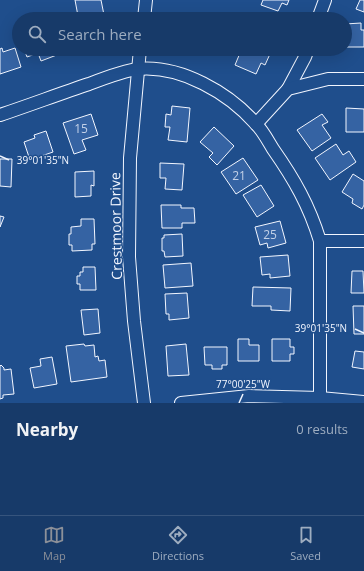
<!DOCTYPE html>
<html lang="en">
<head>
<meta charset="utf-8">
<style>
  body { margin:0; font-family:"Open Sans",sans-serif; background:#244571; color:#f1f3f6 }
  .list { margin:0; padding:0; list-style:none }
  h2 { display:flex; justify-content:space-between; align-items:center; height:52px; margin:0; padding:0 16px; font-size:17px }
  h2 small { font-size:13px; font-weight:400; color:#9eadc0 }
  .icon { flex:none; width:22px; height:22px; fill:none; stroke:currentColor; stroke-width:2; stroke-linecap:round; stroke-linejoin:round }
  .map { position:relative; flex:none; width:364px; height:403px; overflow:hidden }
  .search { position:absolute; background:#173a69; box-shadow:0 4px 16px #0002; left:12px; right:12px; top:12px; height:44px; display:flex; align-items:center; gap:10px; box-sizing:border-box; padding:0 14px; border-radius:22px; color:#9eadc0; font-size:15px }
  .sheet { height:112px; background:#173a69 }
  nav { display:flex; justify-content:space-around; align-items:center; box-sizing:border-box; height:56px; border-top:1px solid #36547d; background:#173a69; font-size:11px; color:#9eadc0 }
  nav a { display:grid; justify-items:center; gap:2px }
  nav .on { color:#8c9099 }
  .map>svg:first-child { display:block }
  .building { fill:#3563a3; stroke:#f2f6ff }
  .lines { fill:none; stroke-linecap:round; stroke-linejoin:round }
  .street-casing { stroke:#f2f6ff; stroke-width:14 }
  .street { stroke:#1f4e8c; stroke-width:12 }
  .ticks { fill:none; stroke:#f2f6ff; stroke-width:1.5 }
  .labels { text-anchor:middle; stroke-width:3; stroke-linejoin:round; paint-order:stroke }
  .number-label { font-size:12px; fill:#c3d1e8 }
  .street-label { font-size:14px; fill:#f2f6ff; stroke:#1f4e8c }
  .ticks-label { font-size:10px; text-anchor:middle; fill:#f2f6ff; stroke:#1f4e8c; stroke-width:3; stroke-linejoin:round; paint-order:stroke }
</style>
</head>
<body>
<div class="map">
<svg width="364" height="403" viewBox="0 0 364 403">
  <rect width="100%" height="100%" fill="#1f4e8c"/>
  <g class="building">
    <polygon points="75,0 101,0 104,15 100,16 101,19 83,19 82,15 78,16"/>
    <polygon points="263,0 289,0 287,5 282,3 278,11 261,5"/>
    <polygon points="360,0 364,0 364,12 356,9"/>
    <polygon points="258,13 272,19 255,19"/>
    <polygon points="186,14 196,17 195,19 184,19"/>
    <polygon points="361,23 361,30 364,30 364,47 345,47 345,24"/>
    <polygon points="2,48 3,52 15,48 21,67 0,74 0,49"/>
    <polygon points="24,49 61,49 62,53 41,61 38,53 27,57"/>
    <polygon points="244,49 264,49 265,50 264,52 270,54 265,65 261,63 256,74 235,65 240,53 243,53"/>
    <polygon points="172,106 190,108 187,142 168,140 170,127 165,127 166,114 171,115"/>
    <polygon points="346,108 364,109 364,132 346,132"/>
    <polygon points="91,114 98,135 82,140 86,150 74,154 63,123"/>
    <polygon points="322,114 328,122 322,125 331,138 312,151 297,130"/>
    <polygon points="214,127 234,146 217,165 209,157 213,153 200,142"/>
    <polygon points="46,131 53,152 30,160 24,142 35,138 34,135"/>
    <polygon points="336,144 343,155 349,151 356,162 330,180 315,158"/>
    <polygon points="243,158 258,180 236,194 221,172"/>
    <polygon points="0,159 12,159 11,187 0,186"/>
    <polygon points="160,163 184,164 182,190 165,189 166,178 160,178"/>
    <polygon points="94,171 94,186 91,185 91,196 75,197 75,172"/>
    <polygon points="353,174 364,181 364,205 362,209 352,203 353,199 342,192"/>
    <polygon points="261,185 274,206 257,217 243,195"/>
    <polygon points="161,205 181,205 181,208 194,208 195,223 182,223 182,228 162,228"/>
    <polygon points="0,216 4,217 0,227"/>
    <polygon points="81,219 94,219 95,244 92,244 92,250 72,251 72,245 69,245 69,234 71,234 71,227 81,226"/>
    <polygon points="280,221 286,243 268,248 267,243 260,245 255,227"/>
    <polygon points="182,234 183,256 165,257 164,251 162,251 162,238 164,238 164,235"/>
    <polygon points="288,255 290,276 270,278 270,274 262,275 260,257"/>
    <polygon points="191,263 193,286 165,288 163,265"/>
    <polygon points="83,267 95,267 96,290 80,290 80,284 77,284 77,276 80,276 80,272 83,272"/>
    <polygon points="352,271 363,271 364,293 351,293"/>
    <polygon points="253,287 291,288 290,311 271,310 271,306 252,306"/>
    <polygon points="187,293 189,318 169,320 169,314 166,314 165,294"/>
    <polygon points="353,306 364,306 364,334 354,334"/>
    <polygon points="98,309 100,333 84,335 81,310"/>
    <polygon points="238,339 249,339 249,345 259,345 259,361 238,361"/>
    <polygon points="272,339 290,339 290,347 294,347 294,354 290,354 290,361 272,361"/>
    <polygon points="84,344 85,346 94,345 95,357 98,356 99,361 105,360 107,377 71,382 66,346"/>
    <polygon points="186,344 189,375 168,376 166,346"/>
    <polygon points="204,347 227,347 227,365 222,365 222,369 212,369 212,365 205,365"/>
    <polygon points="355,351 364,352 364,369 352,367"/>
    <polygon points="52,357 57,384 34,388 30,368 41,366 40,359"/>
    <polygon points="1,365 4,368 4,370 11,369 14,394 3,395 3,398 0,399 0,366"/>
  </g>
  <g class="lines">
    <g class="street-casing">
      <g id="street">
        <polyline points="144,19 146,0"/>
        <polyline points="318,19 325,0"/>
        <polyline points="140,49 130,158 129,257 134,321 144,403"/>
        <polyline points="288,89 305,57 308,49"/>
        <path d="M0 115C30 105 59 94 89 84 102 79 126 70 138 69 181 65 229 93 256 124 263 131 268 141 273 149 294 179 309 205 320 241V398"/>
        <polyline points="256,124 288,89 328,79 364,79"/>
        <polyline points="320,241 364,241"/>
        <polyline points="181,403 249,396 320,398 364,402"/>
      </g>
    </g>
    <use href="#street" class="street"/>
  </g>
  <path class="ticks" d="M0 156 9 160M355 329 364 333M239 403 243 394"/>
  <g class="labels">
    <g class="number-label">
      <text x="81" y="133">15</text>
      <text x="239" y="180">21</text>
      <text x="270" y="239">25</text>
    </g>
    <g class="street-label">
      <text transform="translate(116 226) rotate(-91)" y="5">Crestmoor Drive</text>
    </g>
  </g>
  <g class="ticks-label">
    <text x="43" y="164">39°01'35"N</text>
    <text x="321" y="332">39°01'35"N</text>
    <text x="243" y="388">77°00'25"W</text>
  </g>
</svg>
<div class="search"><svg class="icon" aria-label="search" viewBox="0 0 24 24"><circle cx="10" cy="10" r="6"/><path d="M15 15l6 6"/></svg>Search here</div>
</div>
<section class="sheet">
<h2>Nearby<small>0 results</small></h2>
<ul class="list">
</ul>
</section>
<nav>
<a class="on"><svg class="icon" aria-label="map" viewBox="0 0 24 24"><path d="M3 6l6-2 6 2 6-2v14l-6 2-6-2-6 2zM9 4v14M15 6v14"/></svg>Map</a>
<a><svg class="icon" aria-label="directions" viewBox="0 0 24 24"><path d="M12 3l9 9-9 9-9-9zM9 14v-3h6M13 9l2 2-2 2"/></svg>Directions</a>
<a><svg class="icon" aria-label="saved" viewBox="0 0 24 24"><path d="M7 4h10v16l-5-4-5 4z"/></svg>Saved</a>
</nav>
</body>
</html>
